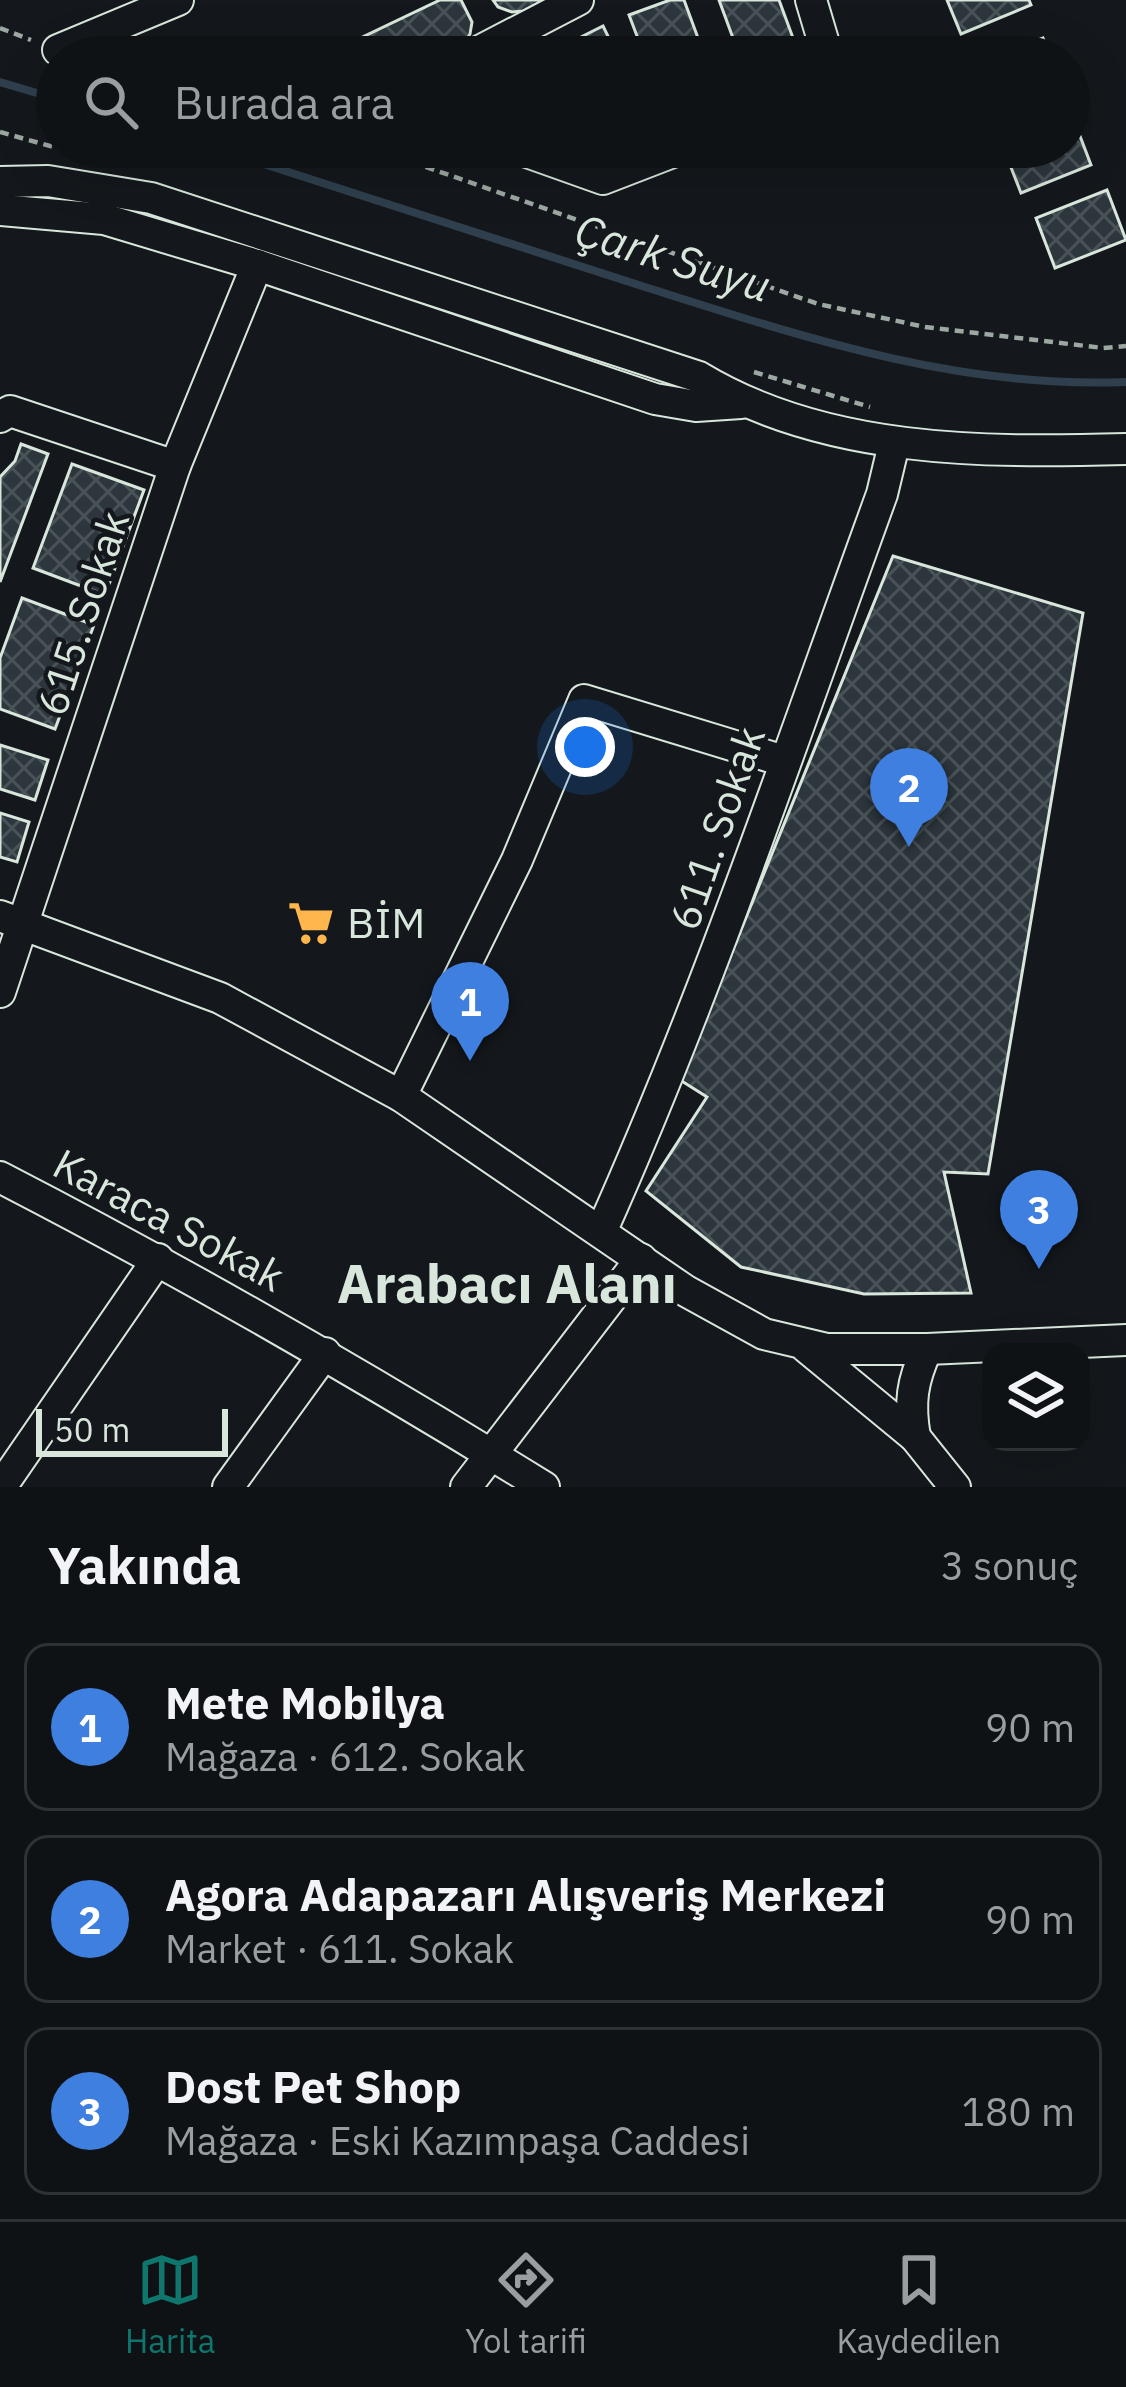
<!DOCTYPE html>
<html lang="tr">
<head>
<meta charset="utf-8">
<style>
  body { margin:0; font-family:"IBM Plex Sans",sans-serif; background:#1d2022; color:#f1f3f6 }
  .controls { position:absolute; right:36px; bottom:36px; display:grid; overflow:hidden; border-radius:24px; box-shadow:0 12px 48px #0002 }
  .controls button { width:108px; height:108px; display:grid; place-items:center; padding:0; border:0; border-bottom:3px solid #2f3234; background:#0f1215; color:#f1f3f6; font:60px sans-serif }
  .scale { position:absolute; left:36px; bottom:30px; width:192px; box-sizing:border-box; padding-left:12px; border:6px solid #d8e6dc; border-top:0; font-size:33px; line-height:42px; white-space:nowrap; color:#d8e6dc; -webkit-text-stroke:9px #14181c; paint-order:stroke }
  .you { position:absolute; left:585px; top:747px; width:42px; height:42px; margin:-30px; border:9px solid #fff; border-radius:50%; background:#1a73e8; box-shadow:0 0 0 18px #1a73e833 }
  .badge { display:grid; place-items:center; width:78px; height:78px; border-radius:50%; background:#0f766e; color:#fff; font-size:39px; font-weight:700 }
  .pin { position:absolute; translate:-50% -99px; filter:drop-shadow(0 3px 6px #0008) }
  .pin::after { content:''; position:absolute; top:63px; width:42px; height:36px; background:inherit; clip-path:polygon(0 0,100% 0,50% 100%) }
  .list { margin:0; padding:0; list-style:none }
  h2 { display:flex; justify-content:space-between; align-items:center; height:156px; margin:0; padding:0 48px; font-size:51px }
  h2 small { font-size:39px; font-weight:400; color:#9b9ea0 }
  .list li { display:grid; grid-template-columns:78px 1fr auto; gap:36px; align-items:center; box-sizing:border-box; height:168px; margin:0 24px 24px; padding:0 24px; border:3px solid #2f3234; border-radius:24px }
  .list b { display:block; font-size:45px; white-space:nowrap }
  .list p { margin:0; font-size:39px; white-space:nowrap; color:#9b9ea0 }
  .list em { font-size:39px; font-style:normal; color:#9b9ea0 }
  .icon { flex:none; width:66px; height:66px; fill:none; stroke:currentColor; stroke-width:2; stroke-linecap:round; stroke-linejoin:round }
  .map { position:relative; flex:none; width:1126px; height:1487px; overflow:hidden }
  .search { position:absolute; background:#0f1215; box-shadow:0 12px 48px #0002; left:36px; right:36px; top:36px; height:132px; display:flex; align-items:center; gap:30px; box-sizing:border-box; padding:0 42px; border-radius:66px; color:#9b9ea0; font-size:45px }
  .sheet { height:732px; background:#0f1215 }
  nav { display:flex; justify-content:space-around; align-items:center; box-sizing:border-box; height:168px; border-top:3px solid #2f3234; background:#0f1215; font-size:33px; color:#9b9ea0 }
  nav a { display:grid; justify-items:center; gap:6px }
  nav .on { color:#0f766e }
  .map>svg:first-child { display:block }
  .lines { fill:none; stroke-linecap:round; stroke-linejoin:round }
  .stream { stroke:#2f3f4d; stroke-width:8 }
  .building { fill:url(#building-cross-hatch); stroke:#d8e6dc; stroke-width:3 }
  .minor-casing { stroke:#d8e6dc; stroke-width:34 }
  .path { stroke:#9da8a2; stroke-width:4.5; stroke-dasharray:9 6; stroke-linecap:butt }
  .minor { stroke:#14181c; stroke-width:30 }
  .labels { text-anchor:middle; stroke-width:9; stroke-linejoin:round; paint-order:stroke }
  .street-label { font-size:42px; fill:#d8e6dc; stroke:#14181c }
  .poi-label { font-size:42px; fill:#d8e6dc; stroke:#14181c; text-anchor:start }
  .water-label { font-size:45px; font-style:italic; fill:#d8e6dc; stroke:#14181c }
  .district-label { font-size:54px; font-weight:bold; fill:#d8e6dc; stroke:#14181c }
</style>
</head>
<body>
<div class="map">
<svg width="1126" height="1487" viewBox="0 0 1126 1487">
  <defs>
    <pattern id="building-cross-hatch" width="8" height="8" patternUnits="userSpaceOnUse" patternTransform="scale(3)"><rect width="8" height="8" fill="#2c363c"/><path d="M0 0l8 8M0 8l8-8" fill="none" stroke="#4a5358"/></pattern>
  </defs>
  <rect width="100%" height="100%" fill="#14181c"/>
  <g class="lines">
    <g class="stream">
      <polyline points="0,82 57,99"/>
      <path d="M211 147C356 193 500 241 645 287 803 337 958 389 1126 382"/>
    </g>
  </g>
  <g class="building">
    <polygon points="440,0 461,0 472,22 470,34 462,47 442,57 352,57 346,45"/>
    <polygon points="493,0 544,0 523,11 512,12 498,7"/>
    <polygon points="670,0 684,0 705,57 645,57 629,15"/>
    <polygon points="719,0 779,0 800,57 740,57"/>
    <polygon points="947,0 1029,0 1031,5 961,34"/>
    <polygon points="603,26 618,57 541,57"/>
    <polygon points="1043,38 1050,57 995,57"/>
    <polygon points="1072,115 1091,165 1021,193 1003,147 1069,147"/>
    <polygon points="1107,190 1126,240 1055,268 1036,218"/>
    <polygon points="21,444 48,454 0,582 0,477 15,461"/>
    <polygon points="72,464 144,490 105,595 33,568"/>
    <polygon points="893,556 1083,613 988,1174 944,1172 971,1293 864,1294 741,1267 646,1191 707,1097 680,1080"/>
    <polygon points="22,598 94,625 55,729 0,709 0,658"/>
    <polygon points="0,745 48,760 35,800 0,789"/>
    <polygon points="0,813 29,822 17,862 0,857"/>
  </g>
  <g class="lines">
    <g class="minor-casing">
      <g id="minor">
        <polyline points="811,0 828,57"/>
        <polyline points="58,50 178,0"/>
        <polyline points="468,57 578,0"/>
        <polyline points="513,147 603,179 686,147"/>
        <path d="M0 182 48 181 151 198 699 377C825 453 982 453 1126 449"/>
        <polyline points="0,210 104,219 257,265 655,399 696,406 741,403"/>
        <polyline points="0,417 10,411 175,466"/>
        <polyline points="0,916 220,998 401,1096 686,1291 764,1334 827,1349 927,1349 1126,1340"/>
        <polyline points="0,992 175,466 257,265"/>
        <polyline points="401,1096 517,860 584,700 784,761"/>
        <path d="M0 1177C186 1273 366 1377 544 1487"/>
        <path d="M601 1232C709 991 792 741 882 494L894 444"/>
        <polyline points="807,1348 915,1437 955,1487"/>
        <path d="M915 1437C909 1403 912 1381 927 1349"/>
        <polyline points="1,1487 158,1259"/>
        <polyline points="228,1487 325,1353"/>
        <polyline points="466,1487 641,1259"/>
      </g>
    </g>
    <g class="path">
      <polyline points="0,28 31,40"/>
      <polyline points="0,132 93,158"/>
      <polyline points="369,147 818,304 925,327 1103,348 1126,346"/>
      <polyline points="754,372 870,407"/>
    </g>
    <use href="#minor" class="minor"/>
  </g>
  <defs>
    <g id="supermarket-bare" transform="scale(3.6)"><path d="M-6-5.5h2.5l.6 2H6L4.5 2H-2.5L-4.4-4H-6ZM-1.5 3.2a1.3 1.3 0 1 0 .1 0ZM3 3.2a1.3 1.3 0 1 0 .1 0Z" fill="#ffb74d" stroke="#14181c" stroke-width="2.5" paint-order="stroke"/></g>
  </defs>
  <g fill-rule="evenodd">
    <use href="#supermarket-bare" x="311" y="923"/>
  </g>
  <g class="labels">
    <g class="street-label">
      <text transform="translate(83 613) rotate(-72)" y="15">615. Sokak</text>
      <text transform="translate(717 828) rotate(-71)" y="15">611. Sokak</text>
      <text transform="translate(169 1220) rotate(28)" y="15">Karaca Sokak</text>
    </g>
    <g class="poi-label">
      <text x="347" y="938">BİM</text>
    </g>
    <g class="water-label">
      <text transform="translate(673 258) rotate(17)" y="16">Çark Suyu</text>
    </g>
    <g class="district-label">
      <text x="507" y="1303">Arabacı Alanı</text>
    </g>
  </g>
</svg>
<div class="controls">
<button><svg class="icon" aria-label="layers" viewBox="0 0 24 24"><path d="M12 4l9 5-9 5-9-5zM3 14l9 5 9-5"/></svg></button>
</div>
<div class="scale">50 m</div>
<div class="you"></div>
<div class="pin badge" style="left:470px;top:1061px;background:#3f7fe0">1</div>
<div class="pin badge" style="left:909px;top:847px;background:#3f7fe0">2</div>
<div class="pin badge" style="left:1039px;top:1269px;background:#3f7fe0">3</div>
<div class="search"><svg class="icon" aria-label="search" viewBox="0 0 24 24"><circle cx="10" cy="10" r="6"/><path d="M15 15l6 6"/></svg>Burada ara</div>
</div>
<section class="sheet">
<h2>Yakında<small>3 sonuç</small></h2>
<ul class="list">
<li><span class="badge" style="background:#3f7fe0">1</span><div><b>Mete Mobilya</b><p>Mağaza · 612. Sokak</p></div><em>90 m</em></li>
<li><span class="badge" style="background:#3f7fe0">2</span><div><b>Agora Adapazarı Alışveriş Merkezi</b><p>Market · 611. Sokak</p></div><em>90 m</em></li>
<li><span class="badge" style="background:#3f7fe0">3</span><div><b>Dost Pet Shop</b><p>Mağaza · Eski Kazımpaşa Caddesi</p></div><em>180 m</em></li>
</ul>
</section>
<nav>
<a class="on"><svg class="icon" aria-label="map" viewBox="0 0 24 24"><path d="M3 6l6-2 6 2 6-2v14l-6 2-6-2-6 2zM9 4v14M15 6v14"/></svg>Harita</a>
<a><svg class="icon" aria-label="directions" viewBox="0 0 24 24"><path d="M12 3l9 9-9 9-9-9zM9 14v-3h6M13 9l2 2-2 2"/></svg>Yol tarifi</a>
<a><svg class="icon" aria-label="saved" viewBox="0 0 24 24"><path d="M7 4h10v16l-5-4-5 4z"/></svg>Kaydedilen</a>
</nav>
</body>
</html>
